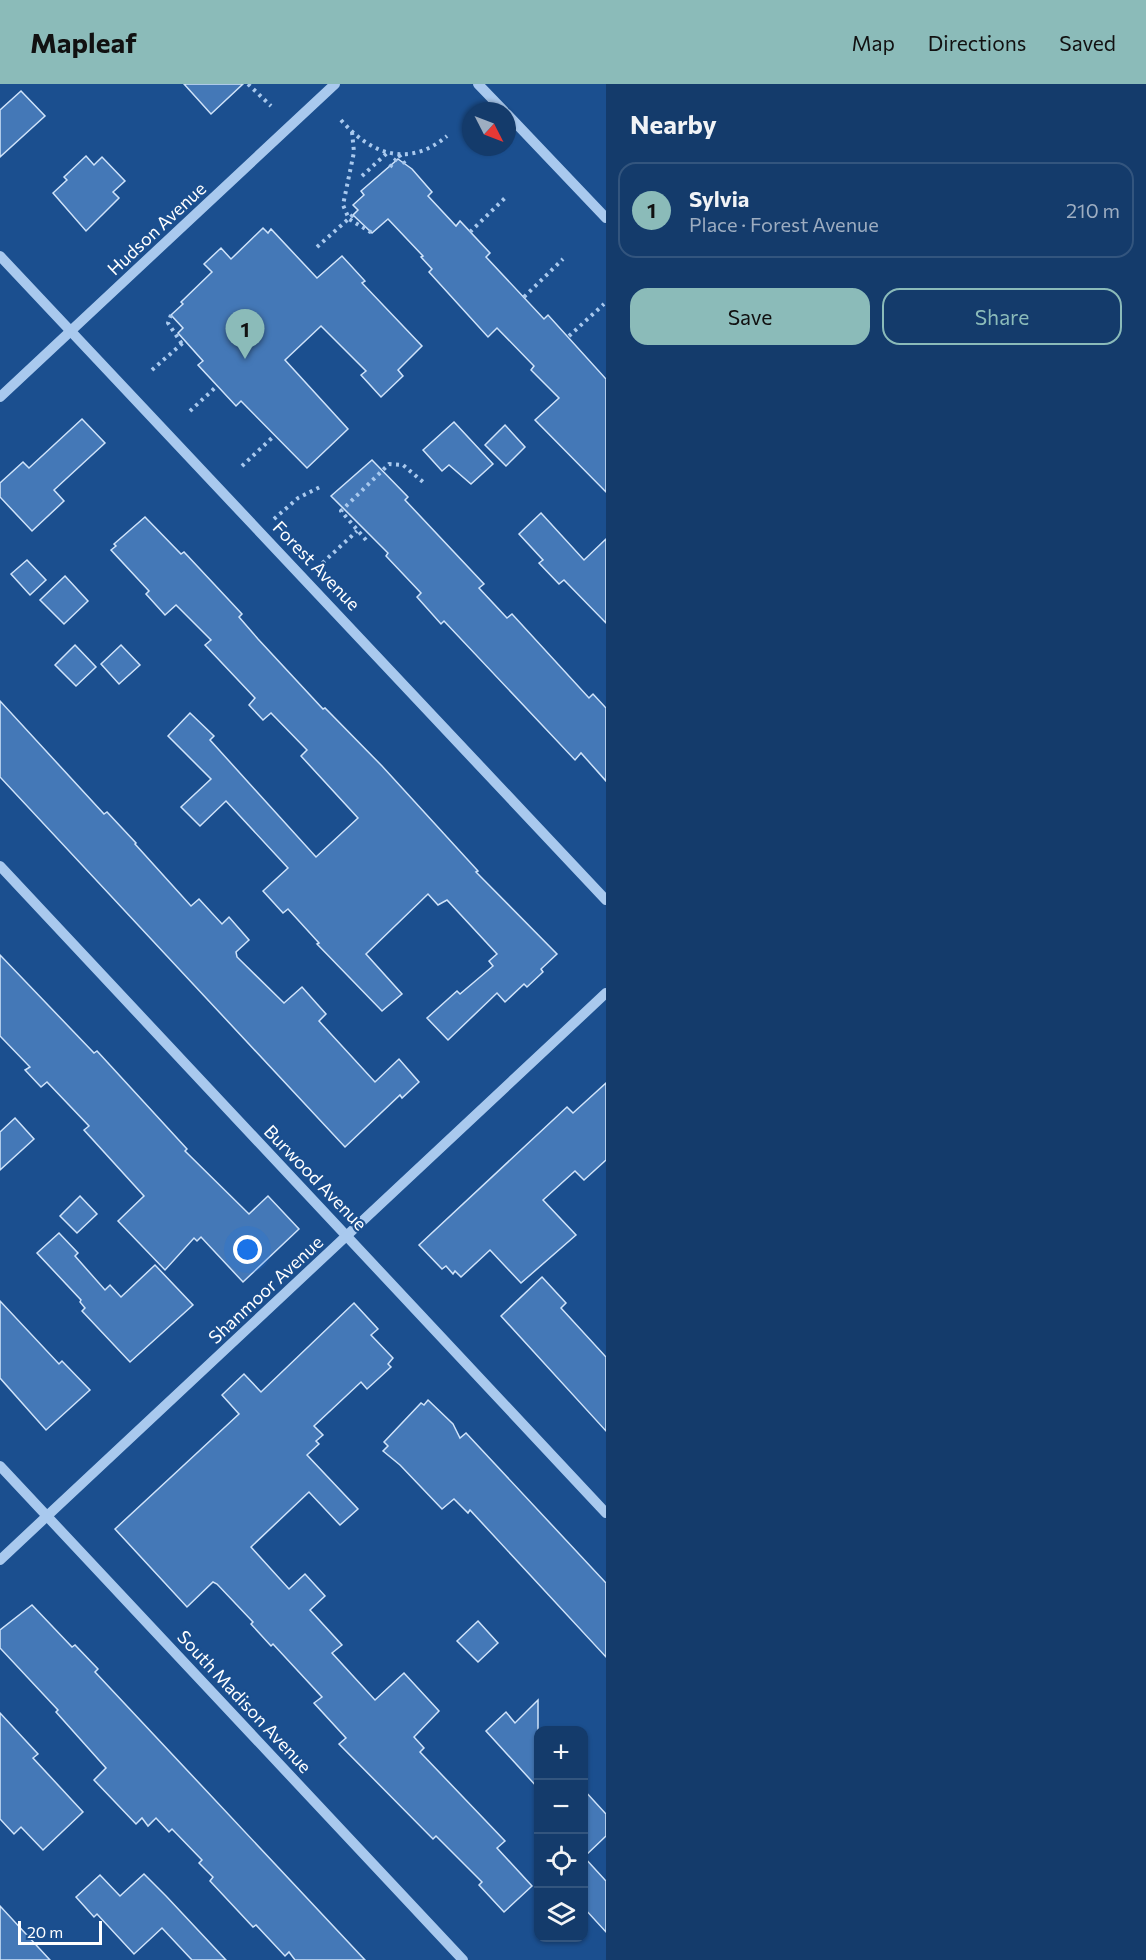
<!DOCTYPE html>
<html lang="en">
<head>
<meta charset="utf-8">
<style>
  body { margin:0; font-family:Commissioner,sans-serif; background:#214673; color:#f1f3f6 }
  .controls { position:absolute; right:18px; bottom:18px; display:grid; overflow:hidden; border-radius:12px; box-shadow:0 2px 4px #0004 }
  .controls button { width:54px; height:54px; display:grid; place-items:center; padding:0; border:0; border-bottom:2px solid #33557e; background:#143b6b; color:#f1f3f6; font:30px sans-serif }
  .compass { position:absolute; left:462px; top:18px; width:54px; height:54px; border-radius:50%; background:#143b6b; box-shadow:0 2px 4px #0004; rotate:132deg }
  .scale { position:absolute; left:18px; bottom:15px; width:84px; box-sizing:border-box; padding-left:6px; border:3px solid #fff; border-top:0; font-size:16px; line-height:21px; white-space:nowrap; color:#fff; -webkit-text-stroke:4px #1b4f8f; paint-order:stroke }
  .you { position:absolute; left:248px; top:1166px; width:21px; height:21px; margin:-15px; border:4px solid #fff; border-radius:50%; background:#1a73e8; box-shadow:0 0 0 9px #1a73e833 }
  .badge { display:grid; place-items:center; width:39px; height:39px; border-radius:50%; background:#8bbbb9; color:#111; font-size:20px; font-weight:700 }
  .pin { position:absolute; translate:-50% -50px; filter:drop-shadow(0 2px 3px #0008) }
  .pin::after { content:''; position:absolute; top:32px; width:21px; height:18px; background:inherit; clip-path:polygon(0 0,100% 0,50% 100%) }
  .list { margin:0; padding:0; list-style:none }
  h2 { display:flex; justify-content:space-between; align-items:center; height:78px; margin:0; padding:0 24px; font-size:26px }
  h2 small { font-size:20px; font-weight:400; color:#9dadc1 }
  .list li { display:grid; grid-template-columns:39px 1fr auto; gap:18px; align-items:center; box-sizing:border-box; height:96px; margin:0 12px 12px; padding:0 12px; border:2px solid #33557e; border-radius:18px }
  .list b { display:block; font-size:22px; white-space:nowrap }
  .list p { margin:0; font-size:20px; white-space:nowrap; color:#9dadc1 }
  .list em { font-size:20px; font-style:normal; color:#9dadc1 }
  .actions { display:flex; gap:12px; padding:18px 24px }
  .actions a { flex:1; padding:14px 0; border:2px solid #8bbbb9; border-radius:18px; text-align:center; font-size:21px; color:#8bbbb9 }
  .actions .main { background:#8bbbb9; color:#111 }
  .icon { flex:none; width:33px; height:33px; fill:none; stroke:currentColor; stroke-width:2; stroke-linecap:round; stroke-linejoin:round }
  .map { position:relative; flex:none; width:606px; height:1876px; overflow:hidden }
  header { display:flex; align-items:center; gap:36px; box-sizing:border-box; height:84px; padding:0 30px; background:#8bbbb9; color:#111 }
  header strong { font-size:28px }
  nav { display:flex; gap:33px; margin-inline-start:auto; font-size:21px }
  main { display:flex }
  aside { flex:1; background:#143b6b }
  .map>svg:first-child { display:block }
  .building { fill:#4478b7; stroke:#cfe3fa; stroke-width:1.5 }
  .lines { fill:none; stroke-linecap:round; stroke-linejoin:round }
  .path { stroke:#a9c9ee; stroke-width:4; stroke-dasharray:3 4.5; stroke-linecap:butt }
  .minor { stroke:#a9c9ee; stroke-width:10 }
  .labels { text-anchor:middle; stroke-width:4.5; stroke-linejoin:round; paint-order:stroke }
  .street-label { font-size:18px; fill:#fff; stroke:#1b4f8f }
</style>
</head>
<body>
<header>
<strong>Mapleaf</strong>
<nav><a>Map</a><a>Directions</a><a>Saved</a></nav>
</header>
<main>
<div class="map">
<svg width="606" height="1876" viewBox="0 0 606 1876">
  <rect width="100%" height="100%" fill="#1b4f8f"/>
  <g class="building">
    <polygon points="184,0 243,0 211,30"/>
    <polygon points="21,7 45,32 0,73 0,26"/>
    <polygon points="86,72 94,81 102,73 125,97 113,108 119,114 86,147 53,109 67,96 64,93"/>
    <polygon points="398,75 412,85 432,108 428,112 456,142 460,137 490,169 486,173 544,235 548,231 606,295 606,408 535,336 559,314 531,286 534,282 497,244 488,253 429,188 432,185 421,173 423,172 388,135 372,149 353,131 358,126 353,121 364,111 361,107"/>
    <polygon points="263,144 268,149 271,145 317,194 342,172 365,197 362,199 422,262 398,286 403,292 381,313 361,291 366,287 321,242 285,276 348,345 307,384 241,317 236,322 198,281 203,277 178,249 183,244 171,231 183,220 181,218 212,188 204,180 221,164 231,175"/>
    <polygon points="82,335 105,359 54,406 64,417 32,447 0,413 0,399 23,378 29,384"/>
    <polygon points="454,338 493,380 471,400 449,381 442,387 423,366"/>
    <polygon points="505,341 525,363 506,382 485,361"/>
    <polygon points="372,376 408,413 405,416 484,500 479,504 507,534 512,530 589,614 593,610 606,624 606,697 581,669 575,676 444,537 441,540 417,513 421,509 386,472 388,469 331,412"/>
    <polygon points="541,429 584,476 606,455 606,539 564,496 559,500 539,479 543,476 519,450"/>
    <polygon points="145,433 181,470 184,468 242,530 239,533 258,555 323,625 325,624 382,682 478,787 476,788 557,870 541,885 543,888 527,903 524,900 505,918 497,909 448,956 427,934 457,907 460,910 493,882 489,877 497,870 447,816 438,821 428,810 366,870 402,910 382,927 317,860 319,859 288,825 283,829 263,807 288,784 226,717 200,742 181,723 211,695 168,652 190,629 214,652 210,656 316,773 358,734 301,672 307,666 271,629 263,636 249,621 255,614 205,561 211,556 176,521 165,531 146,510 149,507 111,466 116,462 114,460"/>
    <polygon points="27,476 46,496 30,511 11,490"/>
    <polygon points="65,492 88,517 64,540 40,516"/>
    <polygon points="75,561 96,583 76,602 55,581"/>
    <polygon points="121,561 140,581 119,600 101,580"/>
    <polygon points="0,617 104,730 107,728 136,759 135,760 191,822 199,815 222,840 229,833 249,856 236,868 237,873 284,919 302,903 326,930 319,937 375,998 399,975 419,998 402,1014 400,1011 345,1063 0,693"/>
    <polygon points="0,871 94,969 97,967 187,1065 185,1067 249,1130 268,1112 299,1145 243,1198 201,1153 197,1157 194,1154 165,1186 118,1137 144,1112 84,1046 89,1042 47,998 41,1003 25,986 30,983 0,952"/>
    <polygon points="606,999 606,1076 584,1096 575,1087 543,1116 576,1151 521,1199 490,1166 461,1193 455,1187 453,1190 446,1182 442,1185 419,1161 567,1023 573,1029"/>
    <polygon points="15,1034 34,1055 0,1086 0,1048"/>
    <polygon points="80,1112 97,1130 77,1149 60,1132"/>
    <polygon points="59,1149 78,1169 75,1172 105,1206 110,1201 121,1213 155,1181 193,1221 130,1278 82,1227 85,1224 80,1218 81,1216 37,1169"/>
    <polygon points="542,1193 566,1219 561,1224 606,1273 606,1347 501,1232"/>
    <polygon points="0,1217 59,1280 62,1277 90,1306 46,1346 0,1294"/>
    <polygon points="354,1219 378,1245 371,1251 393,1274 388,1280 391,1283 367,1305 361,1298 314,1342 323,1351 316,1357 319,1360 307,1371 358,1425 340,1441 309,1408 251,1463 289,1505 305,1490 325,1512 310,1526 342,1561 332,1569 375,1616 404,1589 439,1627 414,1653 424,1664 420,1668 505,1757 497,1764 532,1802 504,1828 479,1801 482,1798 436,1752 433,1755 339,1660 346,1654 314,1619 322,1613 273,1560 271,1562 251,1540 253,1538 217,1500 213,1498 187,1523 115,1445 239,1330 222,1311 244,1290 261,1308"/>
    <polygon points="428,1316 453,1340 460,1354 466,1349 606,1499 606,1573 470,1426 468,1429 454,1415 442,1425 400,1381 383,1367 388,1362 384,1358 421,1319 424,1321"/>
    <polygon points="32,1521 72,1563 75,1561 98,1585 95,1588 365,1876 295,1876 289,1868 285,1872 256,1841 253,1843 210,1797 213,1793 199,1779 202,1776 172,1745 169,1748 156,1734 148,1742 142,1734 136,1740 94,1696 106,1684 56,1628 58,1626 0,1564 0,1546"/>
    <polygon points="478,1537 498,1559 478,1578 457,1557"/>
    <polygon points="538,1616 538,1704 486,1647 506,1628 515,1639"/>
    <polygon points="0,1629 38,1670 33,1674 83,1728 43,1766 21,1743 14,1750 0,1735"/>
    <polygon points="584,1706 606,1730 606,1752 584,1773 606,1797 606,1848 584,1824"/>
    <polygon points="144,1790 166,1812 226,1876 192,1876 162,1844 134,1870 97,1830 94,1833 76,1813 100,1791 120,1812"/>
    <polygon points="0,1822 50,1876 0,1876"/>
  </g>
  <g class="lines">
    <g class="path">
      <polyline points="248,0 271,22"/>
      <path d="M341 36C371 71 409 84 447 52"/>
      <polyline points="352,48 354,68 343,121 349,135 372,149"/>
      <polyline points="390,83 399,71 407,83"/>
      <polyline points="362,92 387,69"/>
      <polyline points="470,148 505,114"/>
      <polyline points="317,163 353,131"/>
      <polyline points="524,213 563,175"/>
      <polyline points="171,231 168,239 182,260"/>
      <polyline points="569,252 604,220"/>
      <polyline points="152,286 185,257"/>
      <polyline points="190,327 217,302"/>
      <polyline points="242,382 274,352"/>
      <polyline points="274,435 298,414 320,403"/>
      <polyline points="366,456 341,427 389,380 403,381 423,398"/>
      <polyline points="317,484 357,447"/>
    </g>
    <g class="minor">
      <polyline points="478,0 504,27"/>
      <polyline points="507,30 606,134"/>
      <polyline points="0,172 606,816"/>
      <polyline points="0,313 335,0"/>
      <polyline points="0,782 606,1429"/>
      <polyline points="0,1382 463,1876"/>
      <polyline points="0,1476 606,909"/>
    </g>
  </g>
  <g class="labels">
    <g class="street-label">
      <text transform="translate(157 145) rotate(-43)" y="6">Hudson Avenue</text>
      <text transform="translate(316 482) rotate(46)" y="6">Forest Avenue</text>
      <text transform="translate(315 1094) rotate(46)" y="6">Burwood Avenue</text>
      <text transform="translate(266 1206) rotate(-43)" y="6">Shanmoor Avenue</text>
      <text transform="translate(244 1618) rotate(47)" y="6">South Madison Avenue</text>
    </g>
  </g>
</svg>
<div class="controls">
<button>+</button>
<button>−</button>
<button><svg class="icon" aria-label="locate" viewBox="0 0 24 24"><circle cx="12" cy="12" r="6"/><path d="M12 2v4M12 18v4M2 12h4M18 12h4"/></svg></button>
<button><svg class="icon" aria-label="layers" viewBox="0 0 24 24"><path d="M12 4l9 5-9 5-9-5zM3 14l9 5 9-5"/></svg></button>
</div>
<svg class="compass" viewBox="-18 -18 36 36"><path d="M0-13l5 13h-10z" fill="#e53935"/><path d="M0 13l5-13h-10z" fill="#9dadc1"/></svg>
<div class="scale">20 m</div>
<div class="you"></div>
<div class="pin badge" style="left:245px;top:275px">1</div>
</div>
<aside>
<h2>Nearby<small></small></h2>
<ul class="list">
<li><span class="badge">1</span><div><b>Sylvia</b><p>Place · Forest Avenue</p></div><em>210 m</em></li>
</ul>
<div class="actions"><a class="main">Save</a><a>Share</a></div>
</aside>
</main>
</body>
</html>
